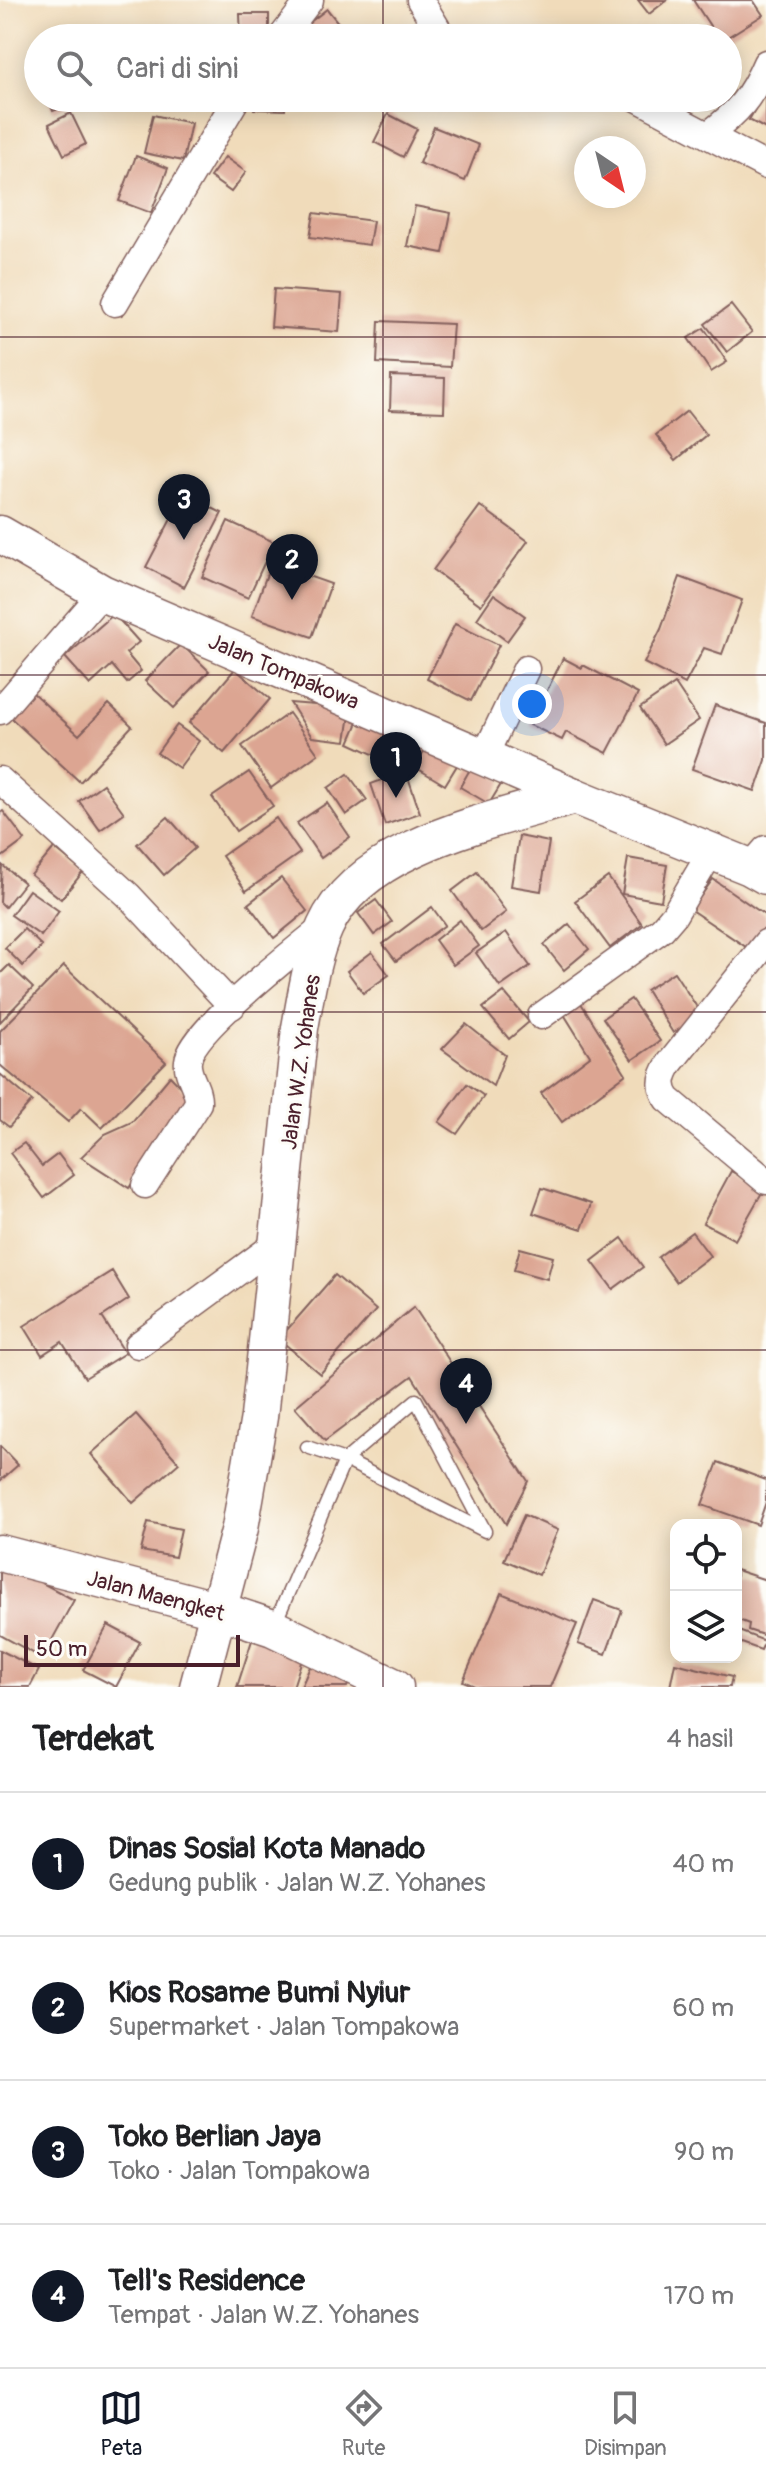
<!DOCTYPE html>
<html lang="id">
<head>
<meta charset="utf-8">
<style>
  body { margin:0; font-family:Pangolin,sans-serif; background:#f6f6f6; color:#202124 }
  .controls { position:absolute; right:24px; bottom:24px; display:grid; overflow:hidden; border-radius:16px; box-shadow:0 4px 20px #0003 }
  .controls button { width:72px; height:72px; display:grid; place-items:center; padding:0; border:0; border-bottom:2px solid #e0e0e0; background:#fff; color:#202124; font:40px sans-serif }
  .compass { position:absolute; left:574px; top:136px; width:72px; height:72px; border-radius:50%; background:#fff; box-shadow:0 4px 20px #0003; rotate:145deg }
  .scale { position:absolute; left:24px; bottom:20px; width:216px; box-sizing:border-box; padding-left:8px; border:4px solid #4a1f2b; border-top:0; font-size:22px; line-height:28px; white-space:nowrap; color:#4a1f2b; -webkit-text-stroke:6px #fdfcf7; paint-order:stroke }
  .you { position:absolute; left:532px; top:704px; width:28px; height:28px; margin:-20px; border:6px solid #fff; border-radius:50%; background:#1a73e8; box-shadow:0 0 0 12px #1a73e833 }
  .badge { display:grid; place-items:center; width:52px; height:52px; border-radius:50%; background:#111827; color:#fff; font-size:26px; font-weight:700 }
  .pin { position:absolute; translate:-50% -66px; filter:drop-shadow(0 2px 4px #0008) }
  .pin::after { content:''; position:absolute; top:42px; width:28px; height:24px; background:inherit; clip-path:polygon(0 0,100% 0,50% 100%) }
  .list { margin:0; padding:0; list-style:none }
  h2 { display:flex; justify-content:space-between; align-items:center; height:104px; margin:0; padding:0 32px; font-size:34px }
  h2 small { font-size:26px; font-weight:400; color:#757577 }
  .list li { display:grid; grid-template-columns:52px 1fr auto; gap:24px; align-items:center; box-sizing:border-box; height:144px; padding:0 32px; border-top:2px solid #e0e0e0 }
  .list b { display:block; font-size:30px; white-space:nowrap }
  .list p { margin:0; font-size:26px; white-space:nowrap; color:#757577 }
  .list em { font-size:26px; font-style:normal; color:#757577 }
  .icon { flex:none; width:44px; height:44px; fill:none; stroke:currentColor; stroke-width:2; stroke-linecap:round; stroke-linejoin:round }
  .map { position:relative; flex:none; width:766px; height:1687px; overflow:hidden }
  .search { position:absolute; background:#fff; box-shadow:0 4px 20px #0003; left:24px; right:24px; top:24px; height:88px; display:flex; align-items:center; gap:20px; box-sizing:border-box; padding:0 28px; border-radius:44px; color:#757577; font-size:30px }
  .sheet { height:680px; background:#fff }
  nav { display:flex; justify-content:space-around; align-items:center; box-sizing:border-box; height:112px; border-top:2px solid #e0e0e0; background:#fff; font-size:22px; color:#757577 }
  nav a { display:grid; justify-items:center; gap:4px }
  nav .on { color:#111827 }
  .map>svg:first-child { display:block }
  .building { fill:#dca592 }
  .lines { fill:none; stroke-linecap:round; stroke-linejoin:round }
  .lane-casing { stroke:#84615d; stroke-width:15 }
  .street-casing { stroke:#84615d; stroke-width:29 }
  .secondary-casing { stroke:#84615d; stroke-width:39 }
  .lane { stroke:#fff; stroke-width:12 }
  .street { stroke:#fff; stroke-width:26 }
  .secondary { stroke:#fff; stroke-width:36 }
  .grid { fill:none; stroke:#4a1f2b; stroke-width:2; stroke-opacity:0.55 }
  .labels { text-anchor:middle; stroke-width:6; stroke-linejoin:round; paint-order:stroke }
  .street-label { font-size:22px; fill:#4a1f2b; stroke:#fdfcf7 }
</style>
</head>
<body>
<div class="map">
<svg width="766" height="1687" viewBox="0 0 766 1687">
  <rect width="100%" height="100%" fill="#fdfcf7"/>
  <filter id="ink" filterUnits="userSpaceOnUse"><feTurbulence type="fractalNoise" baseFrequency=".0125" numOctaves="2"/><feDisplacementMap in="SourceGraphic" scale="16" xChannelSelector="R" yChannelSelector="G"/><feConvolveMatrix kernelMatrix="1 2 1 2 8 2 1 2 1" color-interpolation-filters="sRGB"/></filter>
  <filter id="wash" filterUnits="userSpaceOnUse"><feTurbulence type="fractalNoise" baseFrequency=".006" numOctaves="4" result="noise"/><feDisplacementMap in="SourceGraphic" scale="32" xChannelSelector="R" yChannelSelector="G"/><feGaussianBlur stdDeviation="1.8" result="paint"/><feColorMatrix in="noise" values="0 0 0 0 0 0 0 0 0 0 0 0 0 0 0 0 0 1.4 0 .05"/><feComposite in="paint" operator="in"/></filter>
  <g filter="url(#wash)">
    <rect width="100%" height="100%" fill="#f0dbba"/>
    <g id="blocks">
      <g class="building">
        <polygon points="638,0 667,0 649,14"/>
        <polygon points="693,0 753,0 763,15 726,38 718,38"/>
        <polygon points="327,9 348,35 345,38 293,38 292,36"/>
        <polygon points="240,14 269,14 269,38 241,38"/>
        <polygon points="766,90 766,129 749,120"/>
        <polygon points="48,98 87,98 53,111"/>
        <polygon points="255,98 285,98 285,110 254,109"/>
        <polygon points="71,113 86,144 64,155 49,124"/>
        <polygon points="388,114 417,129 403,157 374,142"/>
        <polygon points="153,115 191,123 183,161 144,153"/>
        <polygon points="434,127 479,145 465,181 419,163"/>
        <polygon points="136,156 168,168 151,213 119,201"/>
        <polygon points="225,157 246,172 231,192 210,177"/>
        <polygon points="415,206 451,213 443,253 407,246"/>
        <polygon points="314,213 373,221 369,245 310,237"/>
        <polygon points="274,289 342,294 339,332 271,327"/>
        <polygon points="731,305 752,332 727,352 705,324"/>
        <polygon points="379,321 453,324 450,367 377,363"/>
        <polygon points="704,328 727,362 711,372 688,338"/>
        <polygon points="391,376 445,378 444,412 390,410"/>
        <polygon points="687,411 706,435 676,460 656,435"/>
        <polygon points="184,494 222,513 184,587 146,567"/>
        <polygon points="480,506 528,541 481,605 433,570"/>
        <polygon points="228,521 274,542 248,598 202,577"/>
        <polygon points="271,563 331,584 312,637 252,616"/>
        <polygon points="680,577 742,600 722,654 704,648 685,684 644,663 661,629"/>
        <polygon points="494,594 525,616 507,641 477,619"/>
        <polygon points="114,614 139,642 126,653 141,671 127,683 112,665 90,685 65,657"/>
        <polygon points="455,624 499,645 471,701 427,679"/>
        <polygon points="181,644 209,671 174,708 145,681"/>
        <polygon points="563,658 582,668 583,665 638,694 607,753 566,732 562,740 530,725"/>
        <polygon points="235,669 270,699 224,753 189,723"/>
        <polygon points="675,684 699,720 664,744 640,708"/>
        <polygon points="33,693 79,735 109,704 132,726 80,782 10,717"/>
        <polygon points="290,703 351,708 346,741 312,737"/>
        <polygon points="715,705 766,723 766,760 755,791 692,769"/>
        <polygon points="289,713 318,754 271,788 242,746"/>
        <polygon points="362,713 389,725 375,755 349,743"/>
        <polygon points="177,725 199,741 179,768 157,753"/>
        <polygon points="397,727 422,740 406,768 382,754"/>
        <polygon points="428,744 459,762 445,785 415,767"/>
        <polygon points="473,764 503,781 489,804 460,787"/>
        <polygon points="406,771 420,813 385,825 371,784"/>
        <polygon points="249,772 273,806 236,831 212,797"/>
        <polygon points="348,774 367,800 346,815 328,788"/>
        <polygon points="103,784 124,813 100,830 79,801"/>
        <polygon points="327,803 350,837 321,858 297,823"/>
        <polygon points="3,811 25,840 2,857 0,854 0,813"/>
        <polygon points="168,817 195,848 164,875 137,844"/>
        <polygon points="276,818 300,853 246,891 222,856"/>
        <polygon points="519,836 549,842 541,891 511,886"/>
        <polygon points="54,848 83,872 61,899 31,875"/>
        <polygon points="628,858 667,865 661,901 622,894"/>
        <polygon points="2,865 24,883 5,907 0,902"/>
        <polygon points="477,872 506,912 481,931 452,891"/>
        <polygon points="608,877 642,924 610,948 575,901"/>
        <polygon points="281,878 307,911 274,938 248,904"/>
        <polygon points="713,879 766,916 766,937 755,953 691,910"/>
        <polygon points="29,890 59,911 41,936 11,915"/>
        <polygon points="376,900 392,922 374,935 358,913"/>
        <polygon points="432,907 445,925 396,961 383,944"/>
        <polygon points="460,920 479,946 453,965 435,940"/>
        <polygon points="569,924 589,949 564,970 544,945"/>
        <polygon points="24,929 42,946 23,966 5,948"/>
        <polygon points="506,932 530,966 500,987 476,953"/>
        <polygon points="372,952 389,975 363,993 347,971"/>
        <polygon points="9,965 33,988 0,1022 0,974"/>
        <polygon points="64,966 166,1062 102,1128 81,1108 68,1122 0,1065 0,1031"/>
        <polygon points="674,972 702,1015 673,1033 646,990"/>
        <polygon points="504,992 529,1022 509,1039 483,1008"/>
        <polygon points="631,999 660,1041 632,1060 603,1018"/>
        <polygon points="579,1000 626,1074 562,1122 541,1093 590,1056 562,1011"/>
        <polygon points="466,1024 505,1055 493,1086 442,1049"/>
        <polygon points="0,1074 32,1101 9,1127 0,1120"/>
        <polygon points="170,1076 189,1096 129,1188 81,1157 105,1134 132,1122"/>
        <polygon points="467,1084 484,1096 457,1134 439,1122"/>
        <polygon points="24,1143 42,1166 58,1154 74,1175 44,1198 10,1153"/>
        <polygon points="731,1171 764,1189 735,1240 703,1223"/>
        <polygon points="542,1188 591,1204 582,1229 533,1213"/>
        <polygon points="692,1232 710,1256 676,1282 658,1257"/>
        <polygon points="622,1238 643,1267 613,1289 592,1261"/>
        <polygon points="520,1248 553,1257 547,1279 514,1270"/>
        <polygon points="112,1271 129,1299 102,1317 125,1353 85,1378 62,1342 42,1355 24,1326"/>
        <polygon points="335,1275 376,1310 320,1374 279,1339"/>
        <polygon points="414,1307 528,1481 506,1524 412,1376 325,1441 295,1407"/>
        <polygon points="136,1414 179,1463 133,1503 91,1454"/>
        <polygon points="0,1446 18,1465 0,1481"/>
        <polygon points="718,1462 766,1480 766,1502 758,1525 702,1505"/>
        <polygon points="524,1515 558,1530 539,1575 504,1560"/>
        <polygon points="148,1522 181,1529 175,1557 141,1551"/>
        <polygon points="5,1563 74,1600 42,1658 0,1635 0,1573"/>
        <polygon points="736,1570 766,1580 766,1636 748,1630 749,1624 736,1619"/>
        <polygon points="501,1593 577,1624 550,1687 477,1687 463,1681"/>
        <polygon points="594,1600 622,1610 606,1654 578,1644"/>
        <polygon points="108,1625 140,1642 116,1687 83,1670"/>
        <polygon points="736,1630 765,1641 761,1650 736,1641"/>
        <polygon points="254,1634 305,1650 293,1687 237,1687"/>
        <polygon points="0,1650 39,1670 30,1687 0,1687"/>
        <polygon points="313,1660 352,1677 347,1687 301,1687"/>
        <polygon points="675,1663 732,1677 730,1687 670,1687"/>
      </g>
    </g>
  </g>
  <g filter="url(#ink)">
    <use href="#blocks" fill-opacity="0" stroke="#84615d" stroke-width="2"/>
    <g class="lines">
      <g class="lane-casing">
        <polyline id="lane" points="274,1626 345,1460 416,1400 485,1531 345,1460 307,1447"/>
      </g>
      <g class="street-casing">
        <g id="street">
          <polyline points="420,0 443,38"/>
          <polyline points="281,38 310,0"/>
          <polyline points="637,98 766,166"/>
          <path d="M708 135C738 112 751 98 766 63"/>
          <polyline points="115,303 237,98"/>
          <polyline points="0,711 102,593"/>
          <polyline points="484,757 526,669"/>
          <polyline points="0,780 128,895 232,1006"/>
          <polyline points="750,867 766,849"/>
          <path d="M766 943 670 1063C662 1075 659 1087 668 1099L766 1181"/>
          <polyline points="541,1016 662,929 674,915 711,852"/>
          <path d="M145 1185 198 1103C199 1087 186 1076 188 1061 191 1031 298 948 325 926"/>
          <polyline points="138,1345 276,1244"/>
        </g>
      </g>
      <g class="secondary-casing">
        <g id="secondary">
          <polyline points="0,534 102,593 574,796 750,867 766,876"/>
          <polyline points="0,1553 219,1610 273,1628 395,1687"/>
          <path d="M198 1687 240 1528 259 1417 300 1028C306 995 311 958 325 927 361 845 496 820 574 796"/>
        </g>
      </g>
      <use href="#lane" class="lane"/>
      <use href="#street" class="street"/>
      <use href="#secondary" class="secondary"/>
    </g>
  </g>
  <path class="grid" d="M383 0V38M383 98V1687M0 337H766M0 675H766M0 1012H766M0 1350H766"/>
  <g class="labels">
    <g class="street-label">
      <text transform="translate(284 671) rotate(23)" y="8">Jalan Tompakowa</text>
      <text transform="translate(300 1062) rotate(-82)" y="8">Jalan W.Z. Yohanes</text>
      <text transform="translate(156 1595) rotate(15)" y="8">Jalan Maengket</text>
    </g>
  </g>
</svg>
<div class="controls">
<button><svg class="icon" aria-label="locate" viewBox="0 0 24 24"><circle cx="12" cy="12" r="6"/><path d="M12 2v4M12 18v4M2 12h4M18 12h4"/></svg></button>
<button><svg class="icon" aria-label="layers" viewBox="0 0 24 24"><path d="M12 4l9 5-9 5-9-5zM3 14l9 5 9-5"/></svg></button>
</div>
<svg class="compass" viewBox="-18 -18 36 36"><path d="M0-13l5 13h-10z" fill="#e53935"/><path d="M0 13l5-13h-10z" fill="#757577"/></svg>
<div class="scale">50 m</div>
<div class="you"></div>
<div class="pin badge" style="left:396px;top:798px">1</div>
<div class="pin badge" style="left:292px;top:600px">2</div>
<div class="pin badge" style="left:184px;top:540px">3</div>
<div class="pin badge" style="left:466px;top:1424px">4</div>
<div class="search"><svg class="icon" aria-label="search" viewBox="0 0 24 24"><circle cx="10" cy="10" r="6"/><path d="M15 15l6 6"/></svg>Cari di sini</div>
</div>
<section class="sheet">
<h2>Terdekat<small>4 hasil</small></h2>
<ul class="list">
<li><span class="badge">1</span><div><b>Dinas Sosial Kota Manado</b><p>Gedung publik · Jalan W.Z. Yohanes</p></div><em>40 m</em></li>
<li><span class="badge">2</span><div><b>Kios Rosame Bumi Nyiur</b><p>Supermarket · Jalan Tompakowa</p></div><em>60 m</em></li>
<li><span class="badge">3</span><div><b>Toko Berlian Jaya</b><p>Toko · Jalan Tompakowa</p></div><em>90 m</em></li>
<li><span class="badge">4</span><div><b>Tell's Residence</b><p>Tempat · Jalan W.Z. Yohanes</p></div><em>170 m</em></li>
</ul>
</section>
<nav>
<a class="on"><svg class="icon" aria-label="map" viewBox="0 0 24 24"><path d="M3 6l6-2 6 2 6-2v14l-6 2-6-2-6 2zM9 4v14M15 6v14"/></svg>Peta</a>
<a><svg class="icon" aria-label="directions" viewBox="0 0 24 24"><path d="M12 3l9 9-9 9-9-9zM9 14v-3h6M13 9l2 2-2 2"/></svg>Rute</a>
<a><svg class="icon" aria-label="saved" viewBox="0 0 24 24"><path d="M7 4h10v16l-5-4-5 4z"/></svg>Disimpan</a>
</nav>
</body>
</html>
